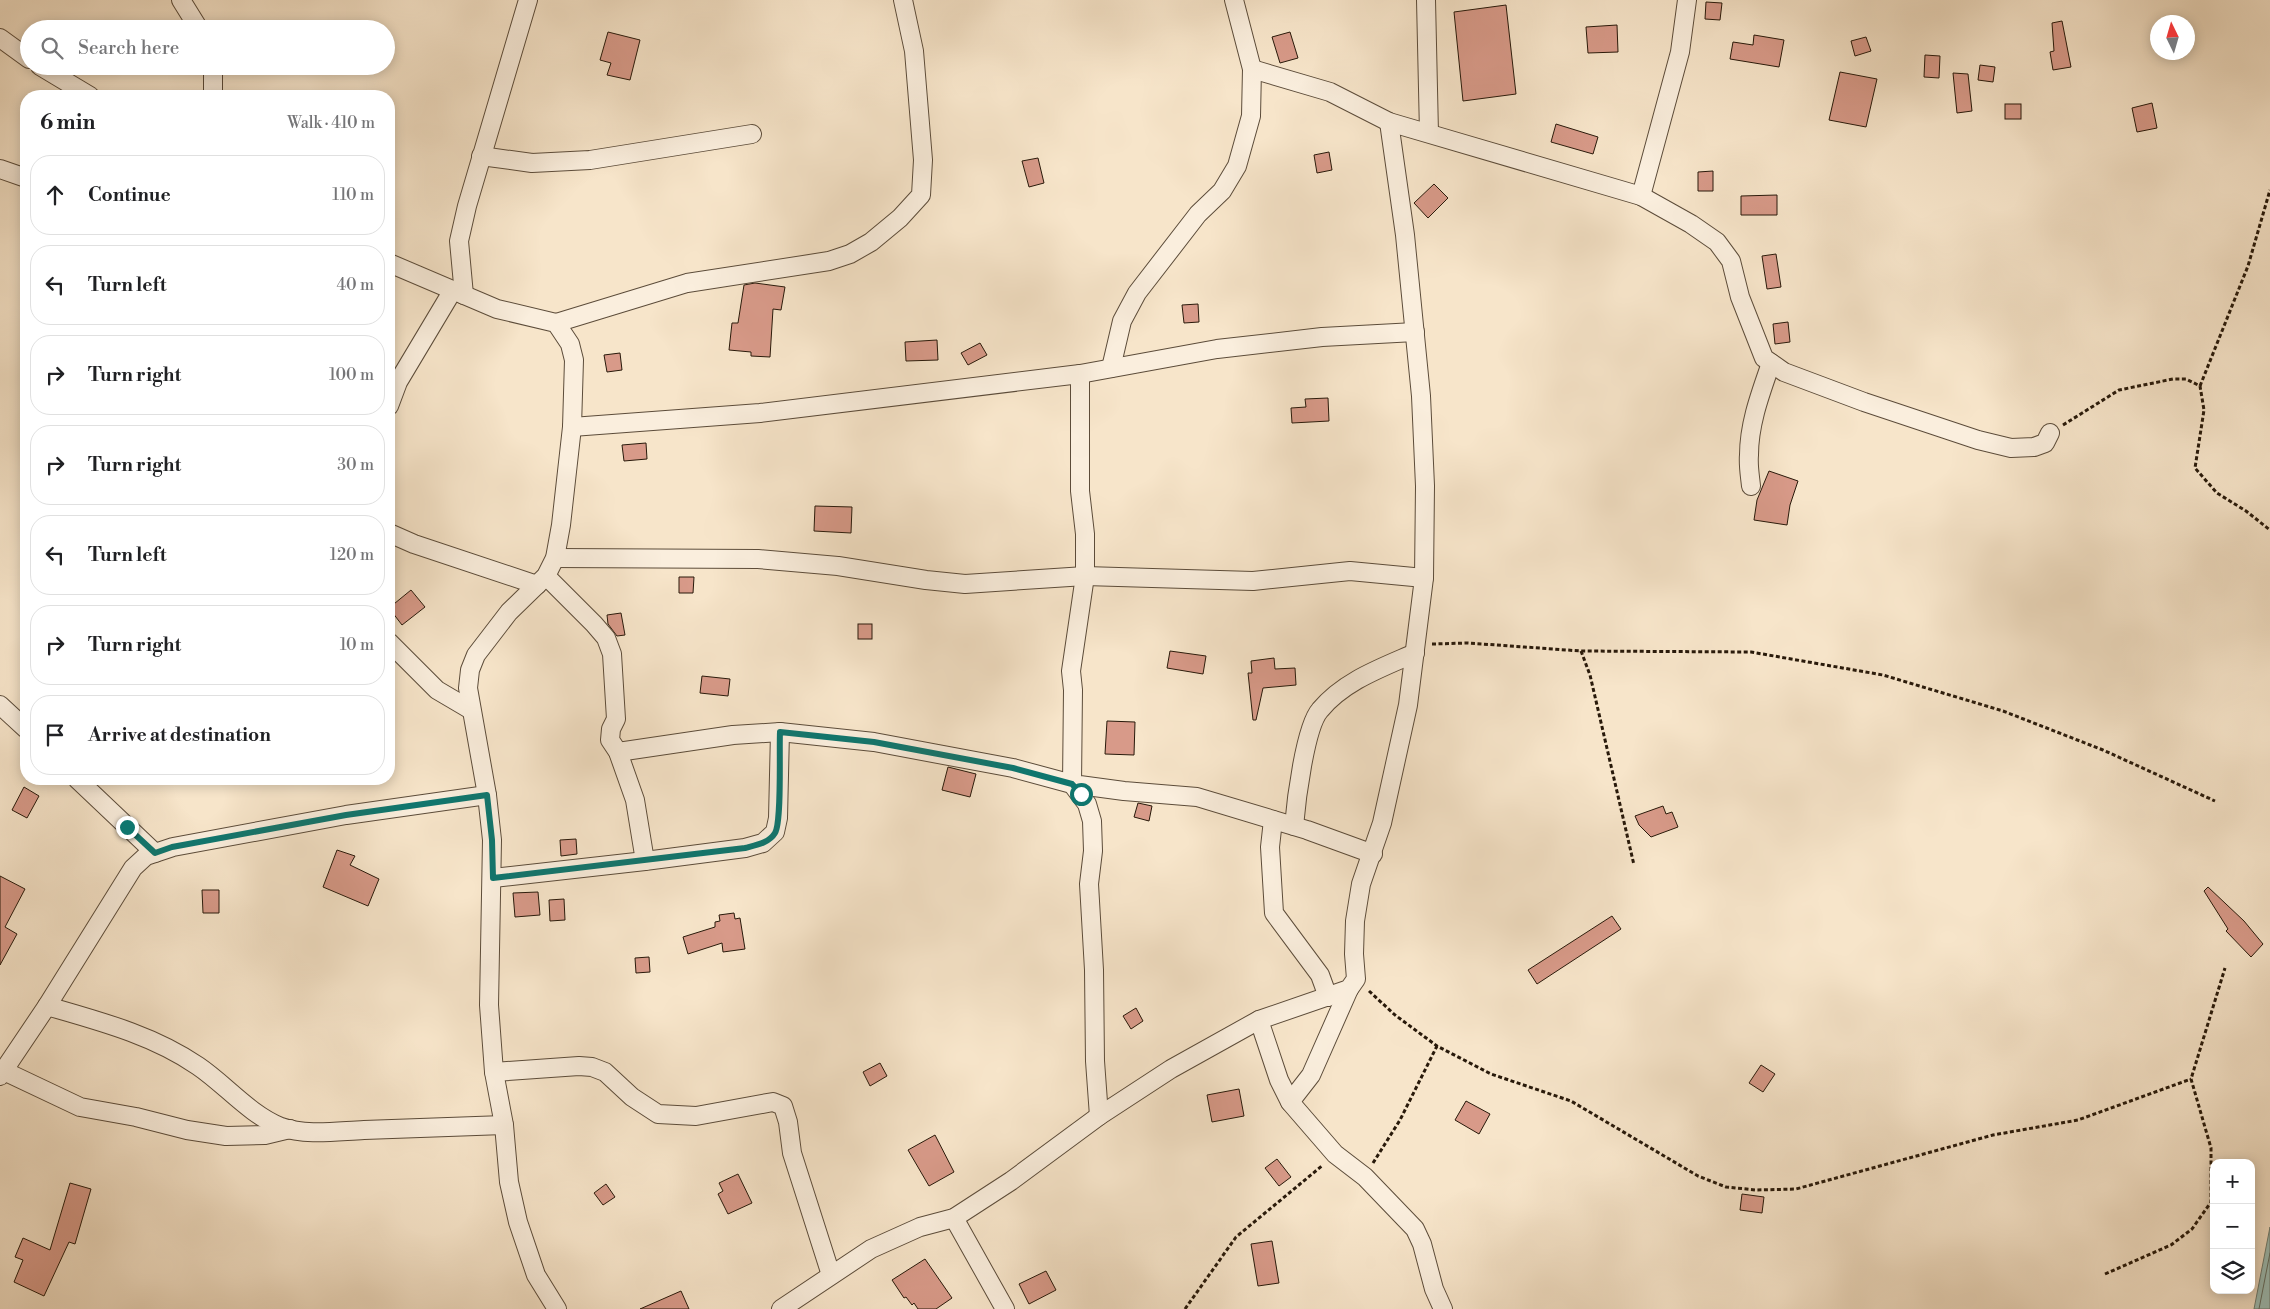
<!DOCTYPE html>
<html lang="en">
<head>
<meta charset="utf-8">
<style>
  body { margin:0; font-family:"Libre Bodoni",serif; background:#f6f6f6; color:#202124 }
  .controls { position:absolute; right:15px; bottom:15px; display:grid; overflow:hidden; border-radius:10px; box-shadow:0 2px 12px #0003 }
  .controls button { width:45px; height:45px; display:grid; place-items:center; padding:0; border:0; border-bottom:1px solid #e0e0e0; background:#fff; color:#202124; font:25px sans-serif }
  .compass { position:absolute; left:2150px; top:15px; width:45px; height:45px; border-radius:50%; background:#fff; box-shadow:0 2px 12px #0003; rotate:355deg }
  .stop { position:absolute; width:15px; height:15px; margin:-11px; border:4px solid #0f766e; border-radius:50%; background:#fff }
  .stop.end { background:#0f766e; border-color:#fff; box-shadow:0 1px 5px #0008 }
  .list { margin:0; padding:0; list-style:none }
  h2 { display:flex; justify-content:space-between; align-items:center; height:65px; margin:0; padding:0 20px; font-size:21px }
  h2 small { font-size:16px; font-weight:400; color:#757577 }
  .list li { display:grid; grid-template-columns:32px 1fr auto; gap:15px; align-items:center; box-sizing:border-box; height:80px; margin:0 10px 10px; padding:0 10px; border:1px solid #e0e0e0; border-radius:20px }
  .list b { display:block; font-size:19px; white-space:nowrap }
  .list em { font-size:16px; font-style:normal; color:#757577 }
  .icon { flex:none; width:28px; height:28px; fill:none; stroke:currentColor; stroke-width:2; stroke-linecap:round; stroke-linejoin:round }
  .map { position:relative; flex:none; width:2270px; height:1309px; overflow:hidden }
  .search { position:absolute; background:#fff; box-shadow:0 2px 12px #0003; left:20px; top:20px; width:375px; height:55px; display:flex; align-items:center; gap:12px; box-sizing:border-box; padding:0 18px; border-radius:28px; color:#757577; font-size:19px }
  .panel { position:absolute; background:#fff; box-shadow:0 2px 12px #0003; left:20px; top:90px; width:375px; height:695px; border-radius:20px }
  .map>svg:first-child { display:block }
  .water { fill:#9dbfb7; stroke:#6e7d72 }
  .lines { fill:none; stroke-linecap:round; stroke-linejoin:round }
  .shore { stroke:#626c60; stroke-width:1 }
  .building { fill:#d89a89; stroke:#28190a }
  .minor-casing { stroke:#5c4c3a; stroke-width:20 }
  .path { stroke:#28190a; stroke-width:3; stroke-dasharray:4 2.5; stroke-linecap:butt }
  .minor { stroke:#faeedd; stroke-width:18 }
  .route { stroke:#0f766e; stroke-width:6 }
</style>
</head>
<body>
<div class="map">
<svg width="2270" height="1309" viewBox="0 0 2270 1309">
  <rect width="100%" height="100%" fill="#f7e5ca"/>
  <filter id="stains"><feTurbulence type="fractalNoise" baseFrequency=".004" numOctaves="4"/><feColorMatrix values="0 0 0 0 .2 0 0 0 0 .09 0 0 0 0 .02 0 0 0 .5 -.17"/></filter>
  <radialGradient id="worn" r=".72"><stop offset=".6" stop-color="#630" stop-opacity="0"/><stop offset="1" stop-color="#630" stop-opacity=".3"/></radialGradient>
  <polygon class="water" points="2270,1227 2270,1309 2254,1309"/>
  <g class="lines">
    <polyline class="shore" points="2259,1309 2270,1253"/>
  </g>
  <g class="building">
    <polygon points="1706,2 1722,3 1720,20 1705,19"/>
    <polygon points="1506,5 1516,94 1463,101 1454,12"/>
    <polygon points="2062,21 2071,67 2053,70 2050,52 2054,51 2052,23"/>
    <polygon points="1617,25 1618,52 1588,53 1586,27"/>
    <polygon points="608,32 640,40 630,80 607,75 611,63 600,60"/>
    <polygon points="1290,32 1298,58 1280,63 1272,37"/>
    <polygon points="1754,35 1784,40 1779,67 1730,59 1733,42 1753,45"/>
    <polygon points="1866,37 1871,51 1855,56 1851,41"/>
    <polygon points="1925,55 1940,56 1939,78 1924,77"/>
    <polygon points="1980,65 1995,67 1993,82 1978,80"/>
    <polygon points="1840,72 1877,79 1866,127 1829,120"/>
    <polygon points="1953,73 1968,74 1972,111 1957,113"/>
    <polygon points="2152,103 2157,128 2137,132 2132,108"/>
    <rect x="2005" y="104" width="16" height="15"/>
    <polygon points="1556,124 1598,137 1593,154 1551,142"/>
    <polygon points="1329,152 1332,170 1317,173 1314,155"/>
    <polygon points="1038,158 1044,183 1029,187 1022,161"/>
    <polygon points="1713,171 1713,191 1698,191 1698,172"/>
    <polygon points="1434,184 1448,198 1428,218 1414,203"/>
    <polygon points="1777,195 1777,215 1741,215 1741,196"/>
    <polygon points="1776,254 1781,287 1767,289 1762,256"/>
    <polygon points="755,283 785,287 781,310 773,309 770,357 751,356 751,352 729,350 732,323 738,323 744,285"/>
    <polygon points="1198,304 1199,322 1184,323 1182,305"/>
    <polygon points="1788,322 1790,342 1775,344 1773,324"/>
    <polygon points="937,340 938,360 906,361 905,342"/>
    <polygon points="980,343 987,355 968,365 961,353"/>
    <polygon points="620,353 622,370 607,372 604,355"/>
    <polygon points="1328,398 1329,421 1292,423 1291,408 1306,407 1305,399"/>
    <polygon points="646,443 647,459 624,461 622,445"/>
    <polygon points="1769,471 1798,481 1790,505 1787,525 1754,520 1757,500"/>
    <polygon points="815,506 852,507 851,533 814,531"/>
    <polygon points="679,577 694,577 693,593 679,593"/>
    <polygon points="411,590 425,607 402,625 389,608"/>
    <polygon points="621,613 625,635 617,636 608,624 607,615"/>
    <rect x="858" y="624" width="14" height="15"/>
    <polygon points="1170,651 1206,656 1203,674 1167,668"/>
    <polygon points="1274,658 1275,669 1295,668 1296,685 1263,688 1256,720 1253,720 1248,673 1252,673 1251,661"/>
    <polygon points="702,676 730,679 728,696 700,693"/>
    <polygon points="1107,721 1135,722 1134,755 1105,754"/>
    <polygon points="948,767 976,774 970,797 942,790"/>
    <polygon points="24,787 39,796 27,818 12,810"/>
    <polygon points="1138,803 1152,806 1149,821 1134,817"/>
    <polygon points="1663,806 1666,814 1672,812 1678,827 1651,837 1639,825 1635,816"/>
    <polygon points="576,839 577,854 561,856 560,840"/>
    <polygon points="337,850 355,856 350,865 379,879 368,906 323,887"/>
    <polygon points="0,876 25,889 5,927 17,934 0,965"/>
    <polygon points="2208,887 2244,921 2263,944 2251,957 2226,931 2228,929 2204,891"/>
    <polygon points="202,890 219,890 219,913 203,913"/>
    <polygon points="538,892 540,915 515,917 513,893"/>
    <polygon points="564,899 565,920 550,921 549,900"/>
    <polygon points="734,913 735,919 740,918 745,949 723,952 722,943 688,954 683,937 715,927 715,922 720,921 719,915"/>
    <polygon points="1612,916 1621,929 1537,984 1528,970"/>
    <polygon points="649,957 650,972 636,973 635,958"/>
    <polygon points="1136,1008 1143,1021 1131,1029 1123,1016"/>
    <polygon points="880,1063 887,1076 870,1086 863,1072"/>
    <polygon points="1761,1065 1775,1074 1763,1092 1749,1083"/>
    <polygon points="1239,1089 1244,1116 1212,1122 1207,1095"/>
    <polygon points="1466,1101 1490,1114 1479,1134 1455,1120"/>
    <polygon points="935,1135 954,1172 929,1186 908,1150"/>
    <polygon points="1277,1159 1291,1177 1279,1186 1265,1168"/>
    <polygon points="738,1174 752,1203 728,1214 718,1194 723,1191 719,1183"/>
    <polygon points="70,1183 91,1189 75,1244 69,1242 44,1296 14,1282 23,1260 15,1257 23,1238 50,1250"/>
    <polygon points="606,1184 615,1197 603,1205 594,1193"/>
    <polygon points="1742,1194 1764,1197 1762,1213 1740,1210"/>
    <polygon points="1272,1241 1279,1283 1258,1286 1251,1244"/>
    <polygon points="925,1259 952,1298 936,1309 918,1309 914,1303 912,1305 906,1297 904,1298 892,1280"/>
    <polygon points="1046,1271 1056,1290 1029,1304 1019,1284"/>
    <polygon points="681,1291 689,1309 640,1309"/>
  </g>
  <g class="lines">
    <g class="minor-casing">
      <g id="minor">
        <polyline points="181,0 199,29"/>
        <polyline points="1426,0 1429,133"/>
        <polyline points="0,38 29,59"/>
        <polyline points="40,66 90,96"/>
        <polyline points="213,66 213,96"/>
        <polyline points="1252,69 1330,92 1389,122 1641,196 1691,224 1717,242 1731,261 1740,297 1764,358 1784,372 1864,402 1978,440 2011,448 2034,447 2045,443 2050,433"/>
        <polyline points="481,156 532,163 590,160 752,134"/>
        <polyline points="0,169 26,178"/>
        <polyline points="1641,196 1680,52 1687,0"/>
        <polyline points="389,263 497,309 556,323 570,344 574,360 572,427 561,525 555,558 546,576 509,612 476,655 470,670 468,688 487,795 492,840 489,1005 494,1072 504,1125 509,1182 518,1222 536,1275 557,1309"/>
        <polyline points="464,295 459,241 467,206 528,0"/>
        <polyline points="556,323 687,283 829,261 850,254 871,242 900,218 921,195 923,160 914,51 903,0"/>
        <polyline points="1111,368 1122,321 1137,293 1198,214 1222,191 1237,166 1251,116 1252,69 1234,0"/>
        <polyline points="1080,374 1080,491 1085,534 1085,576 1071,671 1073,690 1072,784 1124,791 1197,797 1307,830 1373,854"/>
        <polyline points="389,406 398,382 453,290"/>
        <polyline points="572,427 760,413 1080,374 1217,349 1322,337 1415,332"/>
        <path d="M1751 486C1750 476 1748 465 1749 455 1749 423 1761 392 1771 363"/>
        <polyline points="389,533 414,544 537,585"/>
        <polyline points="555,558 758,559 838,566 926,580 965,584 1085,576 1253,581 1350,571 1424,578"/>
        <polyline points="546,576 594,624 606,638 612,654 616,719 611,729 610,740 618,752 635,800 645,861"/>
        <polyline points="389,642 437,690 471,710"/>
        <polyline points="0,705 26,729"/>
        <polyline points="618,752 733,735 780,732 874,742 1013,768 1072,784 1087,804 1092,821 1093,851 1089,884 1094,970 1095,1061 1099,1116"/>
        <polyline points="77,779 155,853"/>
        <polyline points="1273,820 1270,847 1274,913 1320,975 1328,997"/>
        <path d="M1294 826C1296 802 1305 727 1320 710 1344 681 1381 668 1415 653"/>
        <polyline points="493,878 645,861 745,848 763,843 775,832 778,818 780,732"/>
        <path d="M47 1006C99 1021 153 1035 198 1066 226 1085 249 1114 281 1127 306 1136 338 1131 364 1130 411 1128 457 1127 504 1125"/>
        <polyline points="1259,1020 1279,1080 1290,1102 1335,1154 1365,1177 1415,1229 1422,1244 1434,1289 1443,1309"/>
        <polyline points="4,1071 80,1107 136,1117 187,1130 226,1136 265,1135 290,1129"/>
        <polyline points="494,1072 579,1066 592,1067 605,1072 632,1097 658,1114 696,1116 773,1102 783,1106 788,1122 792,1153 831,1275"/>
        <polyline points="0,1076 47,1006 133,868 146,856 173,847 346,815 487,795"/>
        <polyline points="1290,1102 1311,1075 1349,989"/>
        <polyline points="954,1218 1005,1309"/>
        <polyline points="781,1309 871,1249 920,1227 954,1218 1011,1181 1099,1116 1171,1069 1259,1020 1349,989 1356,979 1354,954 1355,921 1361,884 1382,823 1408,705 1424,578 1425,486 1421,396 1405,235 1389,122"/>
      </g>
    </g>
    <g class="path">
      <polyline points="2200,386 2248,266 2270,190"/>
      <polyline points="2063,425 2119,390 2173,379 2186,379 2200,386 2204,410 2195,468 2217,493 2246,511 2270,530"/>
      <polyline points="1432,644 1468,643 1581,651 1751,652 1883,675 2003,711 2103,750 2215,801"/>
      <polyline points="1581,651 1590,675 1634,865"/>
      <polyline points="1369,991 1395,1015 1437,1046 1491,1074 1571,1101 1698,1176 1726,1187 1756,1190 1796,1189 1993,1135 2078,1120 2191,1079"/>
      <polyline points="1373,1163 1400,1120 1437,1046"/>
      <polyline points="2105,1274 2171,1245 2192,1229 2211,1202 2211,1148 2191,1079 2225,968"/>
      <polyline points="1185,1309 1236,1237 1323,1165"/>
    </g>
    <use href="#minor" class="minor"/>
  </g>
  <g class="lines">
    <path class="route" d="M127 827 155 853 172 847 346 815 487 795 492 840 493 878 745 848C756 845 769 843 775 833 782 822 779 749 780 732L874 742 1013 768 1072 784 1081 794"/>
  </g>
  <rect width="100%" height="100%" filter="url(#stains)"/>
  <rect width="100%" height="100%" fill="url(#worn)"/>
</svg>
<div class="controls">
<button>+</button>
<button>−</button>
<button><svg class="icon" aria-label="layers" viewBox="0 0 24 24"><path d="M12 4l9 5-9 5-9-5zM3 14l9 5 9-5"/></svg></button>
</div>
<svg class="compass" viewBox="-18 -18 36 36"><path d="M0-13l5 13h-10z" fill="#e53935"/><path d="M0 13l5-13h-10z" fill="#757577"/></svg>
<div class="stop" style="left:1081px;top:794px"></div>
<div class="stop end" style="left:127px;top:827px"></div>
<div class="search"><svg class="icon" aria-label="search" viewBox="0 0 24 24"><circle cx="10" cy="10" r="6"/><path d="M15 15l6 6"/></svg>Search here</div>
<section class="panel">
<h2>6 min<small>Walk · 410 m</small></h2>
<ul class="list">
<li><svg class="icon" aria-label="ahead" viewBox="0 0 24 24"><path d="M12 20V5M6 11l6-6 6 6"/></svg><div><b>Continue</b></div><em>110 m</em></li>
<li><svg class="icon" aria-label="left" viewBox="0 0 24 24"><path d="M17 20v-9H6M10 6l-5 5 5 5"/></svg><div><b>Turn left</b></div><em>40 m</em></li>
<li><svg class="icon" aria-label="right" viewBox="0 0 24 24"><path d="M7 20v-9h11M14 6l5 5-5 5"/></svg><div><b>Turn right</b></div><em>100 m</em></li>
<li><svg class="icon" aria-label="right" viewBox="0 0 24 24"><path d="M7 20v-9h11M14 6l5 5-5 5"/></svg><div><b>Turn right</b></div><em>30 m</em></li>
<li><svg class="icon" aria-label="left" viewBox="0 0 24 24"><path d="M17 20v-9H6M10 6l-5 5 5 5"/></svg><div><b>Turn left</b></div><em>120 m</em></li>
<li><svg class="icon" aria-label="right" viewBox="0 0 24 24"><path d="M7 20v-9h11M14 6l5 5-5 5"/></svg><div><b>Turn right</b></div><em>10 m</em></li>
<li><svg class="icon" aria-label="arrive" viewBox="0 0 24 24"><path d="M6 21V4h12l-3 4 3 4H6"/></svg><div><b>Arrive at destination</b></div></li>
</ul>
</section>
</div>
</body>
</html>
